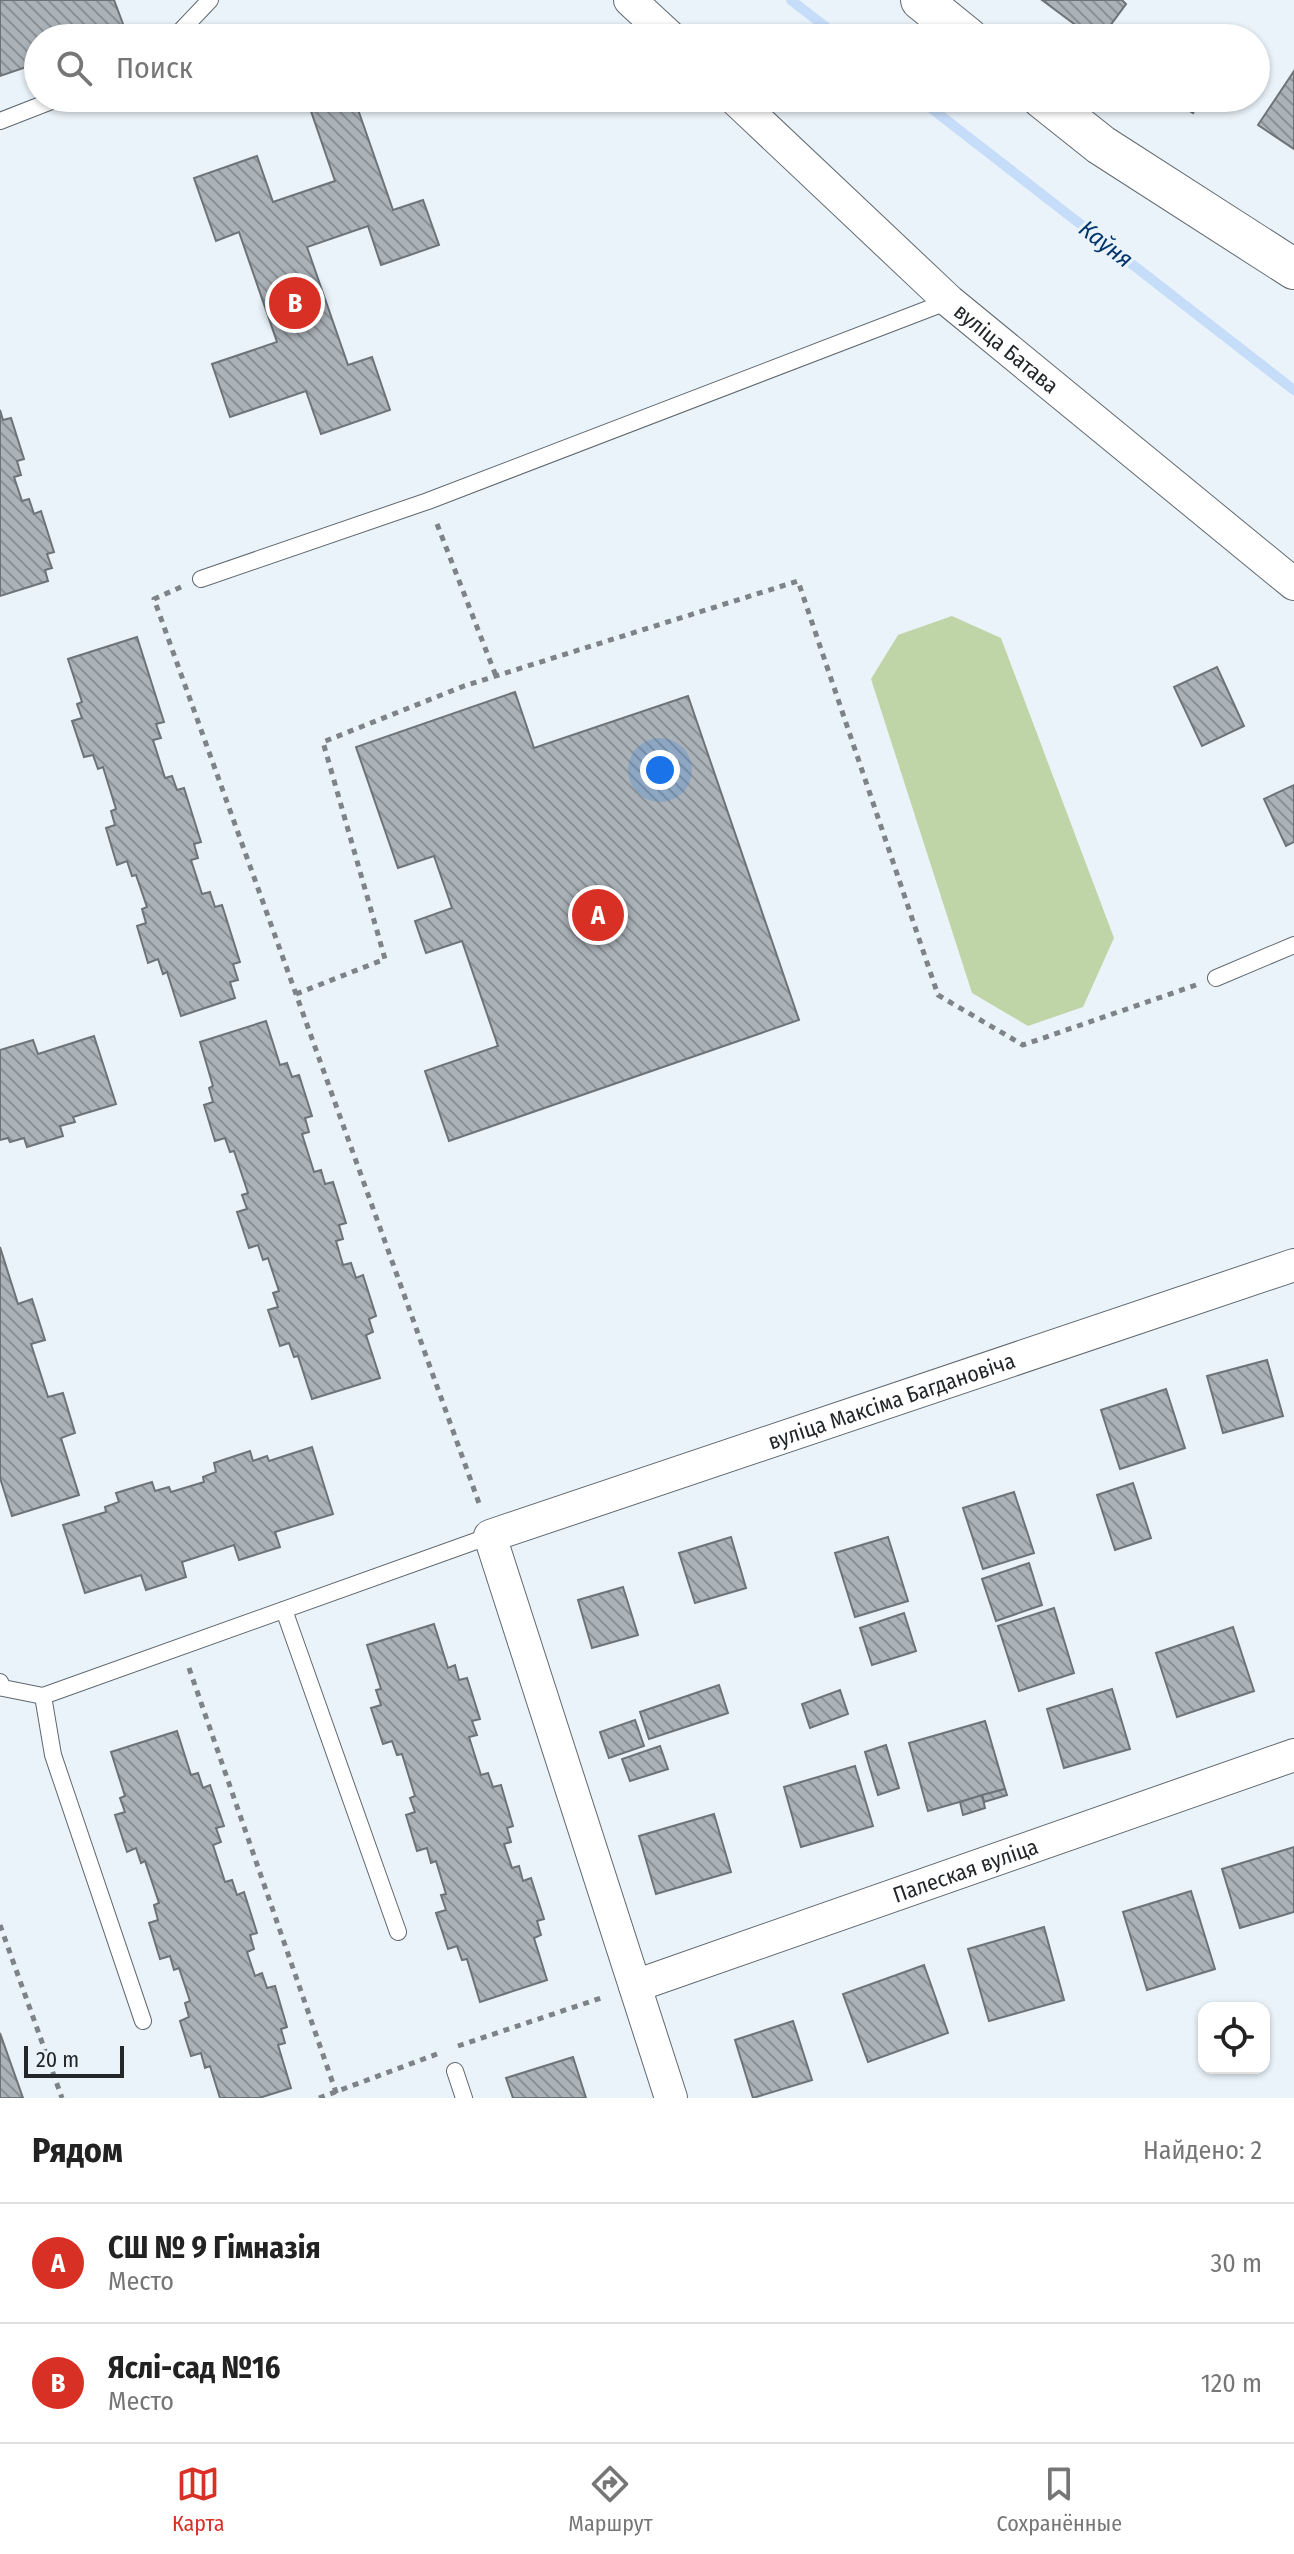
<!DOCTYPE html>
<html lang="ru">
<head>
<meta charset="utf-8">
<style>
  body { margin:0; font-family:"Fira Sans Condensed",sans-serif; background:#f2f2f2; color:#222 }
  .controls { position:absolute; right:24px; bottom:24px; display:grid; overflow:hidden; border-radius:16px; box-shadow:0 2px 6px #0004 }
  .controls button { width:72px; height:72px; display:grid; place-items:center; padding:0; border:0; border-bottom:2px solid #e0e0e0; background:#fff; color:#222; font:40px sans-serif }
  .scale { position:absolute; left:24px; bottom:20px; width:100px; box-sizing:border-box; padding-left:8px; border:4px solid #24272a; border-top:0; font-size:22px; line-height:28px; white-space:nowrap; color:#24272a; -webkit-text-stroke:6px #eaf3fa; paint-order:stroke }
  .you { position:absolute; left:660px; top:770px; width:28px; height:28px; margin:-20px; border:6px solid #fff; border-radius:50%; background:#1a73e8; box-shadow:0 0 0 12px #1a73e833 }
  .badge { display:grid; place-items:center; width:52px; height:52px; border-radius:50%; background:#d93025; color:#fff; font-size:26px; font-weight:700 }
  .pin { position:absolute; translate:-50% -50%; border:4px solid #fff; box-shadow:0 2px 8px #0006 }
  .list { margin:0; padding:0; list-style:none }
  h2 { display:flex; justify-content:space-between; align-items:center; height:104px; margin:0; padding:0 32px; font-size:34px }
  h2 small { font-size:26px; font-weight:400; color:#767676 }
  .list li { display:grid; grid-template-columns:52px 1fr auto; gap:24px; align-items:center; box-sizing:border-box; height:120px; padding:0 32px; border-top:2px solid #e0e0e0 }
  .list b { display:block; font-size:30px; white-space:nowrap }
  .list p { margin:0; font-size:26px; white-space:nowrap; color:#767676 }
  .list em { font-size:26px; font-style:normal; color:#767676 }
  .icon { flex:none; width:44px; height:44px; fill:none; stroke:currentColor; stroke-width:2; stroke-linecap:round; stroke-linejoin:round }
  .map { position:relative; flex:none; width:1294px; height:2098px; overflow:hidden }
  .search { position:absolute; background:#fff; box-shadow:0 2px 6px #0004; left:24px; right:24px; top:24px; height:88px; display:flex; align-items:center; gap:20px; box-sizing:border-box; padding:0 28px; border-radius:44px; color:#767676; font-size:30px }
  .sheet { height:344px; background:#fff }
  nav { display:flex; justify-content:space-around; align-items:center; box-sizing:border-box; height:112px; border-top:2px solid #e0e0e0; background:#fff; font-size:22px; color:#767676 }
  nav a { display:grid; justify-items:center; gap:4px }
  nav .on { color:#d93025 }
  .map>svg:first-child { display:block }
  .garden { fill:#c0d5a7 }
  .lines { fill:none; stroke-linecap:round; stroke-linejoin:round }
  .stream { stroke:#c6ddf9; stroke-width:10 }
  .building { fill:url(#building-back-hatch); stroke:#6c747a; stroke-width:2 }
  .service-casing { stroke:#61696f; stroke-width:18 }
  .minor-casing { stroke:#61696f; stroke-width:34 }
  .tertiary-casing { stroke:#61696f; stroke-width:42 }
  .path { stroke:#7d8388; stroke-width:5; stroke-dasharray:6 6; stroke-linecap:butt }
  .service { stroke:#fff; stroke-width:16 }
  .minor { stroke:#fff; stroke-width:32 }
  .tertiary { stroke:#fff; stroke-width:40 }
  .labels { text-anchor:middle; stroke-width:6; stroke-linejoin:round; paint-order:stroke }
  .street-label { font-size:22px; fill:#24272a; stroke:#eaf3fa }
  .water-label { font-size:24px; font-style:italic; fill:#00356a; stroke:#eaf3fa }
</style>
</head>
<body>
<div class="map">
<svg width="1294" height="2098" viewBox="0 0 1294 2098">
  <defs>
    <pattern id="building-back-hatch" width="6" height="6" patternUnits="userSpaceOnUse" patternTransform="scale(2)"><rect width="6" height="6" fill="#abb3b9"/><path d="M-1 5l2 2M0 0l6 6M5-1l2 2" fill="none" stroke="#8b9297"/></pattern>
  </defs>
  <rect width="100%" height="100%" fill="#eaf3fa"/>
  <polygon class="garden" points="952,616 1001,638 1114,938 1083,1007 1028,1026 972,993 871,679 898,635"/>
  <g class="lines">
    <g class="stream">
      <polyline points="791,0 840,38"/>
      <polyline points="918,98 1294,390"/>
    </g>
  </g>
  <g class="building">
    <polygon points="0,0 114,0 126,32 109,38 38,38 38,63 0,76"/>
    <polygon points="1042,0 1122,0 1126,4 1101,38 1093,38"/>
    <polygon points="1294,71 1294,149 1258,125"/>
    <polygon points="348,98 354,98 393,210 423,200 439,245 381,265 368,226 307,247 348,365 372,357 390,410 321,434 306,391 230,417 212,364 277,342 239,232 216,241 194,178 257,156 273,202 335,181 311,111"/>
    <polygon points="1169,98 1202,98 1193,113"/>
    <polygon points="0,410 3,420 11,418 24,459 17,461 21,475 14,477 22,501 29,499 34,514 41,511 54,552 47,554 52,568 45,570 48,581 0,596"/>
    <polygon points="137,637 164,722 156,724 161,738 153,740 165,778 172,776 177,790 184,788 201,842 194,844 198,858 191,860 202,894 210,892 215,907 222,905 240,962 233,964 238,980 230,982 235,998 181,1016 167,972 163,974 158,959 148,963 137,926 146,923 142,909 147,907 136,875 132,876 127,861 117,865 106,828 115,825 111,811 116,809 103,767 98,769 93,755 84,757 72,721 82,718 77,704 82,702 68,659"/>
    <polygon points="1217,667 1244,726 1202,746 1174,687"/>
    <polygon points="515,692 534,748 688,696 799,1020 449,1141 425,1071 498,1046 462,941 426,953 415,921 452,908 434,856 398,868 356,747"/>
    <polygon points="1294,785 1294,842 1286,846 1264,799"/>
    <polygon points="266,1021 280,1065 287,1063 292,1077 299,1075 312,1116 305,1118 309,1132 302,1134 314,1172 321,1170 325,1184 333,1182 346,1223 339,1225 343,1239 336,1241 343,1265 351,1263 356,1278 363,1275 376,1316 369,1319 373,1332 366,1335 380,1378 312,1399 298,1356 294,1357 289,1343 280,1346 268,1310 278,1307 273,1293 279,1291 268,1258 263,1260 258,1245 249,1248 237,1212 247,1209 242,1195 248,1193 234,1151 230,1152 225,1138 215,1141 204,1105 213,1102 209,1088 213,1086 200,1042"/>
    <polygon points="94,1036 116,1104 73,1117 75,1122 60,1126 63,1136 27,1147 24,1138 10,1142 8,1138 0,1140 0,1050 33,1040 38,1054"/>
    <polygon points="0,1247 18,1304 32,1299 45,1340 31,1344 48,1397 63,1393 75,1433 61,1438 79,1495 12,1516 0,1478"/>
    <polygon points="1267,1360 1283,1416 1223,1433 1207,1376"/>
    <polygon points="1166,1389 1185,1448 1120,1469 1101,1410"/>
    <polygon points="312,1447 333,1514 275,1532 280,1547 239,1560 234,1545 182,1562 186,1577 146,1590 141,1575 85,1593 63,1525 106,1512 105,1507 119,1502 116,1493 152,1482 155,1491 169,1487 171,1492 204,1482 203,1477 216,1472 214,1463 250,1451 253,1461 267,1456 269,1461"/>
    <polygon points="1133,1483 1151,1538 1115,1550 1097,1495"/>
    <polygon points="1014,1492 1034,1553 983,1569 963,1508"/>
    <polygon points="731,1537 746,1588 695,1603 679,1553"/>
    <polygon points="888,1537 908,1601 855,1617 835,1553"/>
    <polygon points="1029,1563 1042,1605 996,1621 982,1579"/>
    <polygon points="623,1587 638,1635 592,1648 578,1600"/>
    <polygon points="1054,1608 1074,1673 1019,1691 998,1626"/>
    <polygon points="904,1613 916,1651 872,1665 860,1628"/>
    <polygon points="434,1624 448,1668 455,1665 459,1680 467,1678 480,1719 472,1721 477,1735 469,1737 481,1775 488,1773 493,1787 501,1785 513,1826 507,1828 511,1842 504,1844 512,1868 519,1866 523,1881 531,1878 544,1919 537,1921 541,1935 534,1938 547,1980 480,2002 467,1959 462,1960 457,1946 448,1949 436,1913 446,1910 441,1895 446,1894 436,1861 431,1863 427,1848 417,1851 406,1815 415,1812 410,1798 415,1796 402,1754 397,1755 392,1741 383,1744 371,1708 381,1705 376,1690 381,1689 367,1645"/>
    <polygon points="1233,1627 1254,1691 1177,1717 1156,1653"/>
    <polygon points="719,1685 728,1713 649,1739 640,1712"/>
    <polygon points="1112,1689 1130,1749 1064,1768 1047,1709"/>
    <polygon points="840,1690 848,1714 810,1728 802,1704"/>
    <polygon points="635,1720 644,1746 609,1758 600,1732"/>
    <polygon points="985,1721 1005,1789 928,1811 909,1743"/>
    <polygon points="177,1731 191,1775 198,1773 203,1788 210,1785 224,1826 216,1828 221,1842 213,1845 225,1882 232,1880 237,1895 244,1892 257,1933 250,1935 254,1949 247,1952 255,1976 262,1973 267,1988 275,1986 287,2027 281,2029 285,2043 278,2045 291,2088 259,2098 220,2098 210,2066 205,2068 201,2053 191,2056 180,2021 189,2017 185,2003 190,2001 179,1968 174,1970 170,1956 160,1959 149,1923 158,1920 154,1905 159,1903 145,1861 141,1863 136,1848 127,1852 115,1815 125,1812 120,1798 125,1796 111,1752"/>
    <polygon points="886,1745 899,1788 878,1795 865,1752"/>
    <polygon points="660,1746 668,1769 630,1781 622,1759"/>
    <polygon points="855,1766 873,1826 801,1847 784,1787"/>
    <polygon points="1005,1789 1007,1795 984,1802 982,1795"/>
    <polygon points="982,1795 985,1808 963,1815 960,1802"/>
    <polygon points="714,1814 731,1872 656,1894 639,1836"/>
    <polygon points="1294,1847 1294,1912 1240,1928 1222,1869"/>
    <polygon points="1191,1891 1215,1969 1147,1990 1123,1912"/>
    <polygon points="1044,1927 1064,2000 989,2021 968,1949"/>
    <polygon points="924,1965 948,2033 868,2062 843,1994"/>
    <polygon points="793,2021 812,2080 753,2098 735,2040"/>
    <polygon points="0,2033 23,2098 0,2098"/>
    <polygon points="573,2057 586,2098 513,2098 506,2078"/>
  </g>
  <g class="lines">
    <g class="service-casing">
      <g id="service">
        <polyline points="174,38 210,0"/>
        <polyline points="0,121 59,98"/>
        <polyline points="201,579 428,501 949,301"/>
        <polyline points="1216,978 1294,945"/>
        <polyline points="284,1610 398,1932"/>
        <polyline points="0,1682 3,1688 43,1696 490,1536"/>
        <polyline points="43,1696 53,1755 143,2021"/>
        <polyline points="455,2071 464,2098"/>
      </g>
    </g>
    <g class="minor-casing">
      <g id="minor">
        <polyline points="630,0 671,38"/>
        <path id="s1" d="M734 98 949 301 1294 584"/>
        <path id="s2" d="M635 1986 1294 1755"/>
        <path id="s3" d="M671 2098 490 1536 1294 1265"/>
      </g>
    </g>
    <g class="tertiary-casing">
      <g id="tertiary">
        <polyline points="921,0 968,38"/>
        <polyline points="1042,98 1101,145 1294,269"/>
      </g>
    </g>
    <g class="path">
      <polyline points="437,524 496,676"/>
      <polyline points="181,587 154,599 480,1506"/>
      <polyline points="296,994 385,959 323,742 464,686 798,581 938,995 1023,1045 1196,985"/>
      <polyline points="189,1668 338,2098"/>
      <polyline points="0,1925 62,2098"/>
      <polyline points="458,2046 604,1997"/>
      <polyline points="319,2098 437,2054"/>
    </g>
    <use href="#service" class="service"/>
    <use href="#minor" class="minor"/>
    <use href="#tertiary" class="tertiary"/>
  </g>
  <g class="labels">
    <g class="street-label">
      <text dy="8" stroke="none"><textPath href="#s1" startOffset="370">вуліца Батава</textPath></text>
      <text dy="8" stroke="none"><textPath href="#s3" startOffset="1014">вуліца Максіма Багдановіча</textPath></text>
      <text dy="8" stroke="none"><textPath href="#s2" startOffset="350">Палеская вуліца</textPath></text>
    </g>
    <g class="water-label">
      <text transform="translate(1106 244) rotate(38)" y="8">Каўня</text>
    </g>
  </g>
</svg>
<div class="controls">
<button><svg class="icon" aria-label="locate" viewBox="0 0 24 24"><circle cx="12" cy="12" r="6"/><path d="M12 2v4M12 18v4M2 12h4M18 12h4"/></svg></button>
</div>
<div class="scale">20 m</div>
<div class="you"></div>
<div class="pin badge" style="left:598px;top:915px">A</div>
<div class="pin badge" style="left:295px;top:303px">B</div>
<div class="search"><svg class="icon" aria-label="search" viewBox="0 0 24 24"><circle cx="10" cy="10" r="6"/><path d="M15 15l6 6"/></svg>Поиск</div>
</div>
<section class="sheet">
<h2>Рядом<small>Найдено: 2</small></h2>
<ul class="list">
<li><span class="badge">A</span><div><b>СШ № 9 Гімназія</b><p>Место</p></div><em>30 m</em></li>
<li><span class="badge">B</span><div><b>Яслі-сад №16</b><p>Место</p></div><em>120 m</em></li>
</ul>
</section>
<nav>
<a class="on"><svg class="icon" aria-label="map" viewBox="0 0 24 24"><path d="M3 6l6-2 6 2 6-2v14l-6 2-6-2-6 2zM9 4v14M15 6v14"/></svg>Карта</a>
<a><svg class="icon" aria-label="directions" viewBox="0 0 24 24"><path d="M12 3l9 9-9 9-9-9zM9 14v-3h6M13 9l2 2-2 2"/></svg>Маршрут</a>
<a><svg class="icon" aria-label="saved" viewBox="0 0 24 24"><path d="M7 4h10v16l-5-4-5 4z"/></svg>Сохранённые</a>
</nav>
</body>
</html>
